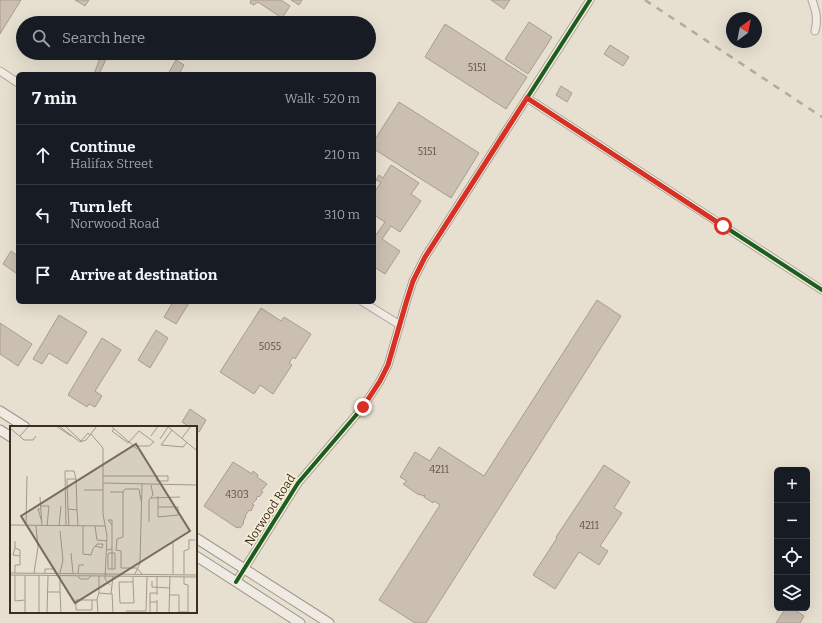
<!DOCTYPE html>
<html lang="en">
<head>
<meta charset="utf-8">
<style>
  body { margin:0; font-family:Bitter,serif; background:#20242c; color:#f1f3f6 }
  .controls { position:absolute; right:12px; bottom:12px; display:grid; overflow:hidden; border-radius:6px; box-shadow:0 4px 16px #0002 }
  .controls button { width:36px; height:36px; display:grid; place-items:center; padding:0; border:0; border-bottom:1px solid #363941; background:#171b24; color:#f1f3f6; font:20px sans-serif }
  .compass { position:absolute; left:726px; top:12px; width:36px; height:36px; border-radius:50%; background:#171b24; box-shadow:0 4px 16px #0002; rotate:32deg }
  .stop { position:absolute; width:12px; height:12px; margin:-9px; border:3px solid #d93025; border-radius:50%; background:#fff }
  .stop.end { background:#d93025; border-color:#fff; box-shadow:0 1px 4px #0008 }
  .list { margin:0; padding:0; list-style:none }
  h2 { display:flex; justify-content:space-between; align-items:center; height:52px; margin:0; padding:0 16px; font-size:17px }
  h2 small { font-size:13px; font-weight:400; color:#9ea1a6 }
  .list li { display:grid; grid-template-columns:26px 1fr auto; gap:12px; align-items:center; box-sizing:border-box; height:60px; padding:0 16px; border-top:1px solid #363941 }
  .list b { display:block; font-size:15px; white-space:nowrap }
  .list p { margin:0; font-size:13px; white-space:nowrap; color:#9ea1a6 }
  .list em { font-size:13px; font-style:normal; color:#9ea1a6 }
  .icon { flex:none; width:22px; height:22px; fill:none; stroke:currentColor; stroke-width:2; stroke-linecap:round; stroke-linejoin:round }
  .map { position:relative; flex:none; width:822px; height:623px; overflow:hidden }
  .search { position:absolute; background:#171b24; box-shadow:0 4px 16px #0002; left:16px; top:16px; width:360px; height:44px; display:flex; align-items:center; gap:10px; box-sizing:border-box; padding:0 14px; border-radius:22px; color:#9ea1a6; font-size:15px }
  .panel { position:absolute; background:#171b24; box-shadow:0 4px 16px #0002; left:16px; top:72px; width:360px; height:232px; border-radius:6px }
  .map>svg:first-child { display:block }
  .building { fill:#cbbfb2; stroke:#a89c90 }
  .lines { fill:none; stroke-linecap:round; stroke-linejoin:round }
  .minor-casing { stroke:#ada599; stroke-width:9 }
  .secondary-casing { stroke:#9c958a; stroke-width:11 }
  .minor { stroke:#efebe3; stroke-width:7 }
  .secondary { stroke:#efebe3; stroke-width:9 }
  .rail { stroke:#afaaa2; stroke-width:2.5; stroke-dasharray:7 7; stroke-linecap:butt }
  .cycleway-casing { stroke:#f7eed8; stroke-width:6 }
  .cycleway { stroke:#1b5e20; stroke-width:4 }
  .route { stroke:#d93025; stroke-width:5 }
  .labels { text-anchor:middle; stroke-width:3.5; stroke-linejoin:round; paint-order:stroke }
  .number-label { font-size:10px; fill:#605244 }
  .street-label { font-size:12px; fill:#3d2e20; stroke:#f7eed8 }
  .inset-road { fill:none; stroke:#a3998a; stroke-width:1 }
  .view { fill:#786c5e; fill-opacity:0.15; stroke:#786c5e; stroke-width:2 }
  .inset-edge { fill:none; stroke:#3d2e20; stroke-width:2 }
</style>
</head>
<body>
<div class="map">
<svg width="822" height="623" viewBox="0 0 822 623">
  <rect width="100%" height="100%" fill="#e7e0d1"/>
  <g class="building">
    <polygon points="0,0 21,0 0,34"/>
    <polygon points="75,0 89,0 85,6"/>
    <polygon points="251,0 281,0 290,6 282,18 258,2 254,5 250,3"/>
    <polygon points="291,0 302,0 299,5"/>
    <polygon points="491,0 510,0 504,9"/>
    <polygon points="529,22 552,37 528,74 505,59"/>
    <polygon points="445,24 527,77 506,109 425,57"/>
    <polygon points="610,45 629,57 623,66 604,54"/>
    <polygon points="102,53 109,53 99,74 94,74"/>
    <polygon points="176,60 184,65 179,74 168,74"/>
    <polygon points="561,86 572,93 567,102 556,95"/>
    <polygon points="399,102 479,153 451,198 374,149 374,141"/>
    <polygon points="391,165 419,183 411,194 421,201 400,232 391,226 382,239 400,251 385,274 374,267 374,234 376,235 385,222 374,215 374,193 381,182 376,180 379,175 383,178"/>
    <polygon points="11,251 18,256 18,270 16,273 3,264"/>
    <polygon points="597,300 621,316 426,623 415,623 379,600 440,505 434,501 433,503 424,497 425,495 424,495 423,496 419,494 419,495 403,484 407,481 400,477 415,452 430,461 439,447 484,476"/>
    <polygon points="173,302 187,302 189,303 176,324 164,317"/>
    <polygon points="261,308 281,321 284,317 311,334 295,359 293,357 289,363 292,365 273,394 260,385 254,394 220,372"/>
    <polygon points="59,315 87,332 67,364 49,353 42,364 33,359"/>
    <polygon points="0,323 32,344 18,366 0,354"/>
    <polygon points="156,330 168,338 150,368 138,360"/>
    <polygon points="102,338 121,350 95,391 102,396 95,407 89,404 87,407 68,395"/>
    <polygon points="190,409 206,420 199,432 196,431 196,427 190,427 182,422"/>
    <polygon points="233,462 252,474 253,471 258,475 257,477 267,484 261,491 263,492 259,497 258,496 256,498 257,499 252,504 254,505 251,511 249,510 245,516 246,516 243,522 244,523 240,528 238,527 237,528 204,506"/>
    <polygon points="604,465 630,482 614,508 622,513 600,546 608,551 599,565 579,552 555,589 533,575 557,538 556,537"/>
    <polygon points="786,608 792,608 804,616 800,623 776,623"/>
  </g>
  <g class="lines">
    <g class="minor-casing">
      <g id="minor">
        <path d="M812 0C816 11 818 19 815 31"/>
        <polyline points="0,71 18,83"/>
        <polyline points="527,98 822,290"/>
        <polyline points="363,302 400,325"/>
        <polyline points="236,582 298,483 363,407 380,381 388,365 406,303 413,281 425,257 590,0"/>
      </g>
    </g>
    <g class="secondary-casing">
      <g id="secondary">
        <polyline points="0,411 25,427"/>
        <polyline points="0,430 11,437"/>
        <polyline points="196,538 329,623"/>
        <polyline points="196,556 300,623"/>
      </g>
    </g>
    <use href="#minor" class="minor"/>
    <use href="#secondary" class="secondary"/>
    <polyline class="rail" points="645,0 822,117"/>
    <g class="cycleway-casing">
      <g id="cycleway">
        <polyline points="527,98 822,290"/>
        <polyline points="236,582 298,483 363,407 380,381 388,365 406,303 413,281 425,257 590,0"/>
      </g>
    </g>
    <use href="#cycleway" class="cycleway"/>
  </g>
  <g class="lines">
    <polyline class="route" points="363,407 380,381 388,365 406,303 413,281 425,257 527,98 723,226"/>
  </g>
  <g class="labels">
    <g class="number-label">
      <text x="477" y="71">5151</text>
      <text x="427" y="155">5151</text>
      <text x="270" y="350">5055</text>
      <text x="439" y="473">4211</text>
      <text x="237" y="498">4303</text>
      <text x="589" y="529">4211</text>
    </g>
    <g class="street-label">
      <text transform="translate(270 510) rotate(-57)" y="4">Norwood Road</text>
    </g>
  </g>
  <g transform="translate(10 426)">
    <rect width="187" height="187" fill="#e7e0d1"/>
    <path class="inset-road" d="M46 0 61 10M49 0 70 16 76 14 87 0M55 0 71 15M101 0 127 23M157 0 186 24M0 2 14 14H23L26 10M104 3 102 5 118 17 129 5 144 16 139 20H126M162 4 151 19 173 21 177 16M81 8 93 22V88L97 110 95 153 100 159M10 10 18 1M141 10 148 0M172 12 181 0M150 13 158 1M71 15 78 7 80 9M93 50H158V55H147V50M93 57 187 59M74 64H93M187 64V122M100 66H113V111L107 113 106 124 111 125V142H127L132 148M113 66 115 63H129L131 75M148 70V91L168 89V81H148M30 71 32 100M141 72 170 71M31 80H39L37 100M31 83H28L32 96M58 83 57 53H66L67 84M139 96V74L143 69 141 59M0 99 95 100M16 99 17 50M49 100 51 80M56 100 55 45H64L66 53M59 100 58 83 67 84 68 100M73 100V128L81 129 83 123 87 118H93L92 122 85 120M85 100 87 114 97 115M50 105 53 134 50 147M163 116V148M5 122 3 129 10 130M102 123V94H98L102 99M96 124 102 123V143H98V128L99 127H105V143H102M61 127 63 147M0 147 187 149M5 147V139H10V124L5 122V115M24 147 28 121 26 100M35 147V143H45V147M68 147 69 139H74M125 148 130 137 132 58M0 149 187 151M5 149V175L15 174V187M174 149V125L179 123V114H185M29 150V187M68 150 70 153H78L81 150M89 150V167L101 168 103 150M123 151V156H109L110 177H124L123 156M142 155V161L160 162M38 166H50V150M50 166 51 187M102 167 103 187M147 169V151M160 169H169V187M15 174V149M82 174V184H66V174H87M140 176V167H147M116 185H136L137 151M169 186H178V159L174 158V151M37 187 38 150M88 187 87 173 89 167M140 187V176H147M147 187V174M159 187 160 150"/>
    <path class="view" d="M126 18 180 105 65 177 11 90Z"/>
    <rect width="187" height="187" class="inset-edge"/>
  </g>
</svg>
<div class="controls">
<button>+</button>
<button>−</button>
<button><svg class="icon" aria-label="locate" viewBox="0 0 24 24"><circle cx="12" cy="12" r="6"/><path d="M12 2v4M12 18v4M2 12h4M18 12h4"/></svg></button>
<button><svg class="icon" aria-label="layers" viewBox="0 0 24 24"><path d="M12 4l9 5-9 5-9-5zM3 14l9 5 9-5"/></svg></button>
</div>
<svg class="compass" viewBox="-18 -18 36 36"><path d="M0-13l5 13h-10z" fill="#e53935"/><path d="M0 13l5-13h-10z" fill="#9ea1a6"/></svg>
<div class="stop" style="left:723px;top:226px"></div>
<div class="stop end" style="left:363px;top:407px"></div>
<div class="search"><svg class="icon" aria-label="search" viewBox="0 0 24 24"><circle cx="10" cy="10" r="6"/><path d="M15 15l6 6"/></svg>Search here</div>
<section class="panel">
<h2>7 min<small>Walk · 520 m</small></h2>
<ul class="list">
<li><svg class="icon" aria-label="ahead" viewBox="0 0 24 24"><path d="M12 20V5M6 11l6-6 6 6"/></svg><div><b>Continue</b><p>Halifax Street</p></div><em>210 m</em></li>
<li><svg class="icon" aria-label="left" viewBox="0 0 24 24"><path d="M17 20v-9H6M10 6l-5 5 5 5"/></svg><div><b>Turn left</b><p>Norwood Road</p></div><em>310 m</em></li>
<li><svg class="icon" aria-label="arrive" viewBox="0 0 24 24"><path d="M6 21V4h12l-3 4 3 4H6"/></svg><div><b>Arrive at destination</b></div></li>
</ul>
</section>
</div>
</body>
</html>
